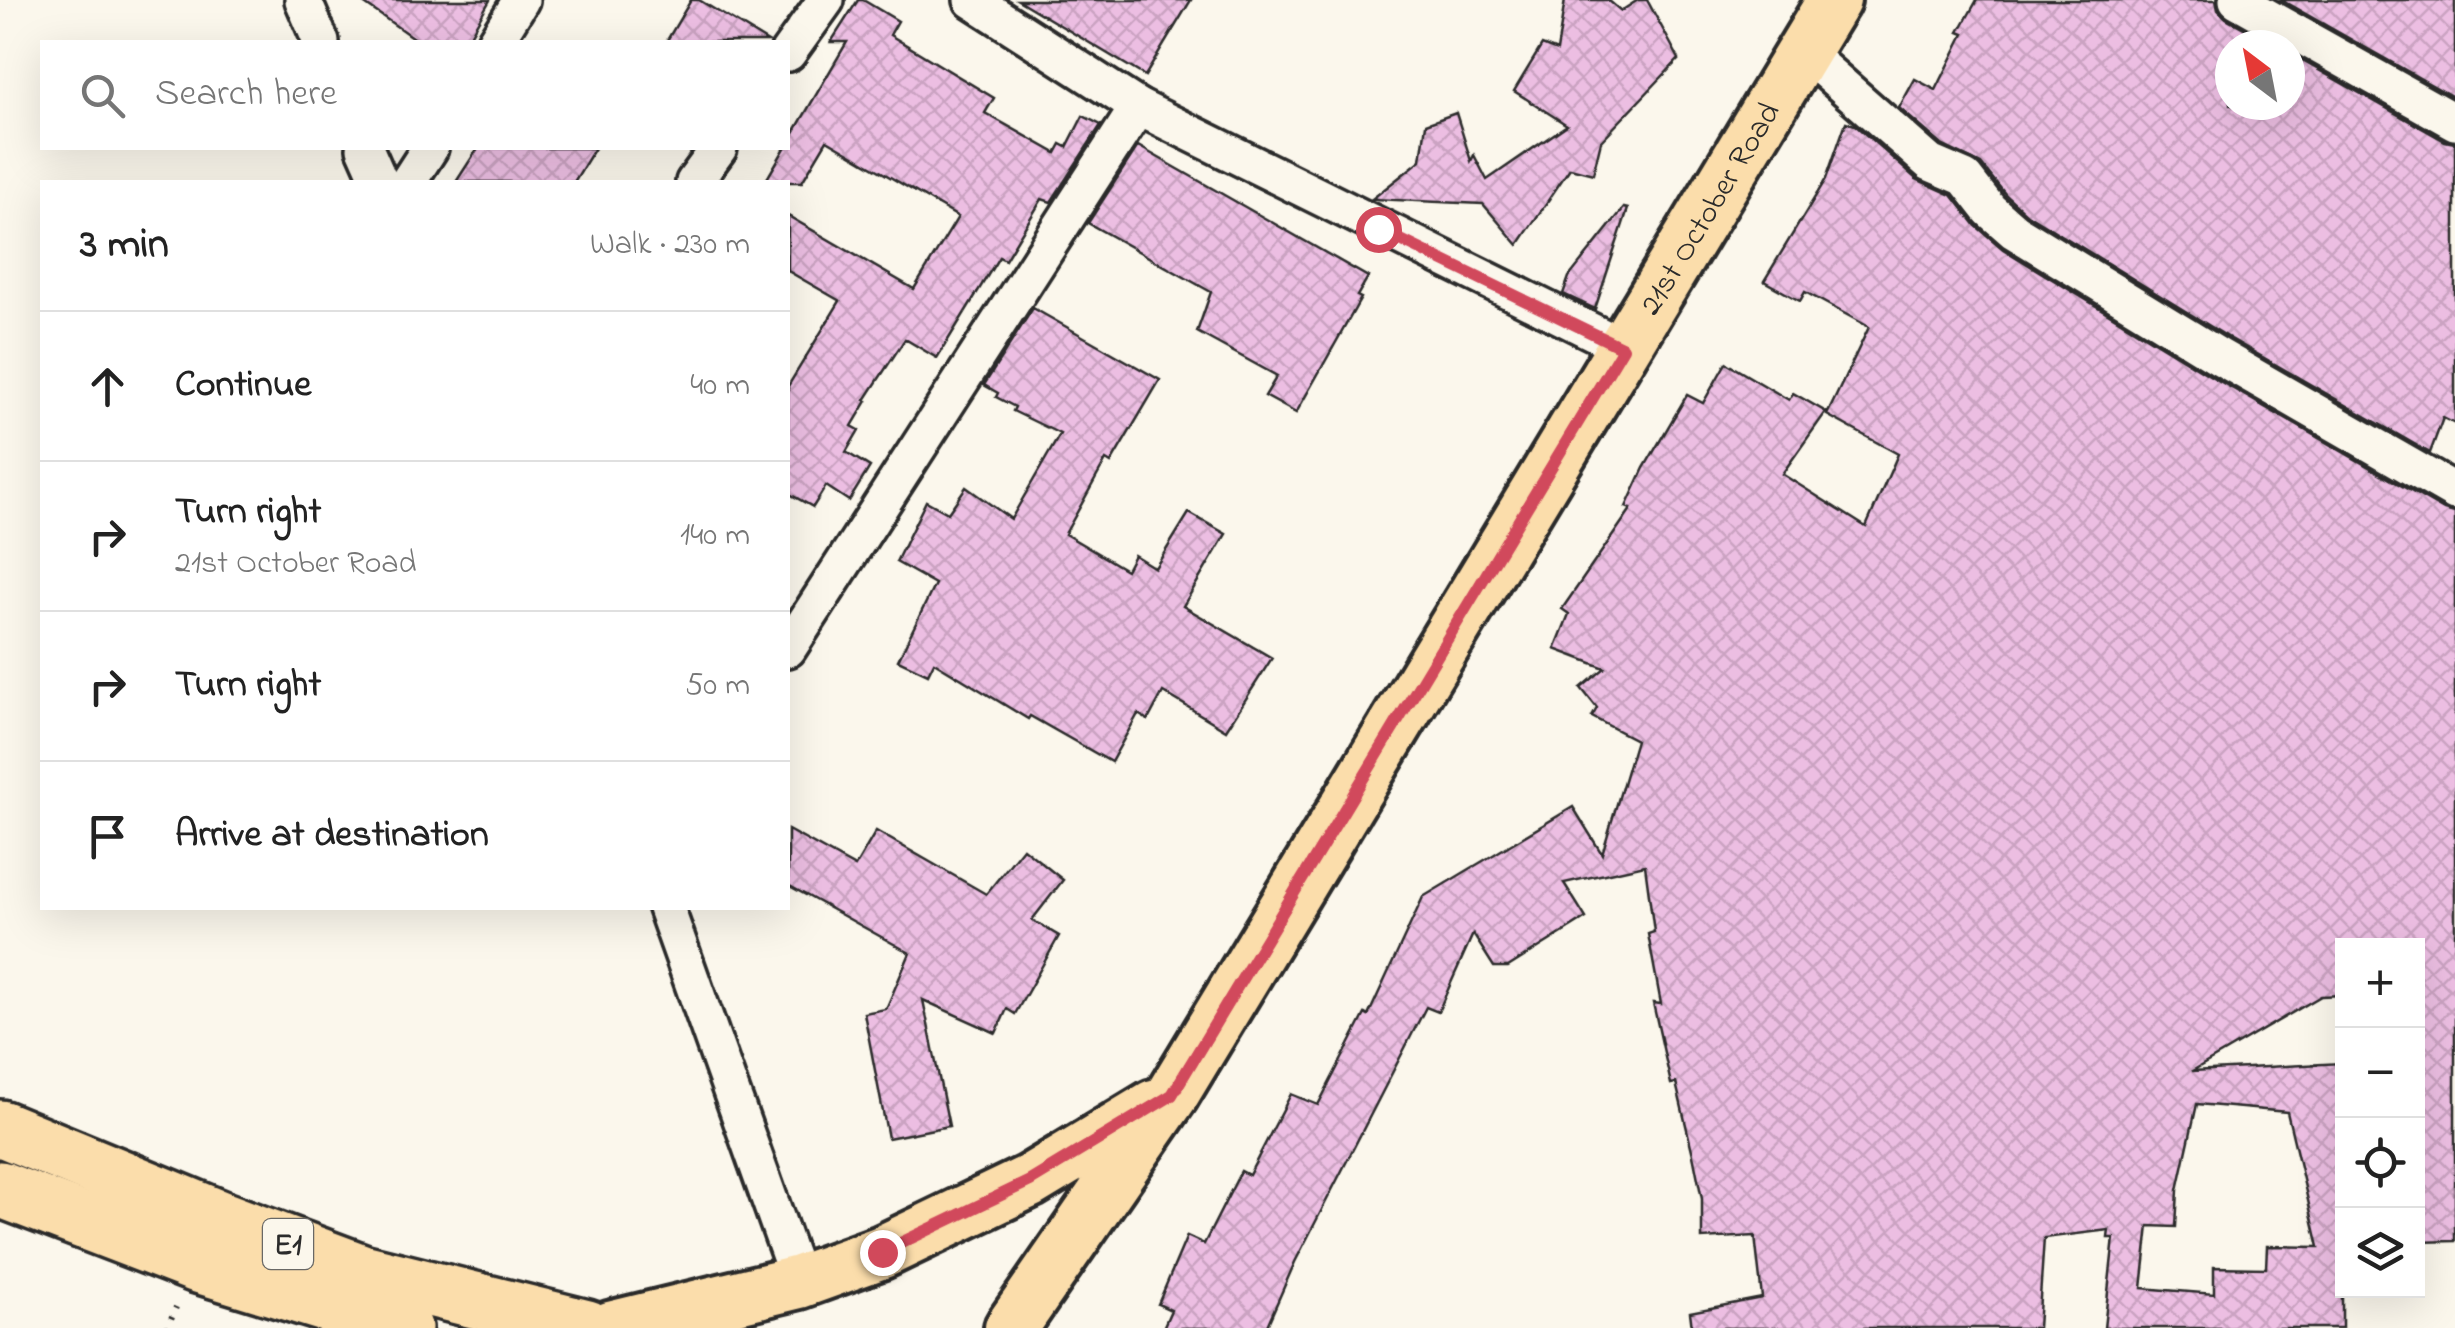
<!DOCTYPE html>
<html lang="en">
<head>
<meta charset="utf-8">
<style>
  body { margin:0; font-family:"Indie Flower",sans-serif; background:#f6f6f6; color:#222 }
  .controls { position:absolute; right:30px; bottom:30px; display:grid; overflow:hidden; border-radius:0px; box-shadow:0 10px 40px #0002 }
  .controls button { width:90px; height:90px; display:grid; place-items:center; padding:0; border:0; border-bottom:2px solid #e0e0e0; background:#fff; color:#222; font:50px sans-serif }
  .compass { position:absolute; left:2215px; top:30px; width:90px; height:90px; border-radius:50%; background:#fff; box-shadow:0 10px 40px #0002; rotate:328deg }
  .stop { position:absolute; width:30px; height:30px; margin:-22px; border:8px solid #d1495b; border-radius:50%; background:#fff }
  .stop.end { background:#d1495b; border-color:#fff; box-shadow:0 2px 10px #0008 }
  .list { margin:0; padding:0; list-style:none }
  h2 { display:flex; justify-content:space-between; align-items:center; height:130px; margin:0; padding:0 40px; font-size:42px }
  h2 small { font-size:32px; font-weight:400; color:#767676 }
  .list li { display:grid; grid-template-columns:65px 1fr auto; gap:30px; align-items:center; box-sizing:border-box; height:150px; padding:0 40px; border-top:2px solid #e0e0e0 }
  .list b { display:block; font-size:38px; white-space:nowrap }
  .list p { margin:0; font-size:32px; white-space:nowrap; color:#767676 }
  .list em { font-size:32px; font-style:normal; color:#767676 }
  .icon { flex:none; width:55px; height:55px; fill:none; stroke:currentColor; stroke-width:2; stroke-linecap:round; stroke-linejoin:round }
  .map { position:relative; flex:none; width:2455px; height:1328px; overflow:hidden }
  .search { position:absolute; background:#fff; box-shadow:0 10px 40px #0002; left:40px; top:40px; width:750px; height:110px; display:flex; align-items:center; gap:25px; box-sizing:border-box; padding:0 35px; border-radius:0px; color:#767676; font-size:38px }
  .panel { position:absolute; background:#fff; box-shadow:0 10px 40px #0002; left:40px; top:180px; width:750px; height:730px; border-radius:0px }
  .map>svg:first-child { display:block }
  .building { fill:url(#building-cross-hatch); stroke:#2b2b2b; stroke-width:2.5; fill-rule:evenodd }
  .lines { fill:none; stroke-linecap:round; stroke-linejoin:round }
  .street-casing { stroke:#2b2b2b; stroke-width:42 }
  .primary-casing { stroke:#2b2b2b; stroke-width:60 }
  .highway-casing { stroke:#2b2b2b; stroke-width:62 }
  .path { stroke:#2b2b2b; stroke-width:6; stroke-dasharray:2.5 8; stroke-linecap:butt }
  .street { stroke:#fbf7ec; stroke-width:35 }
  .primary { stroke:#fbddab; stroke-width:52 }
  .highway { stroke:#fbddab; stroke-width:55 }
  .route { stroke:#d1495b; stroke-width:12 }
  .labels { text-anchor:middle; stroke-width:8; stroke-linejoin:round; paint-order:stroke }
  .shield { fill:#fbf7ec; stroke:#696865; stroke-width:2.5 }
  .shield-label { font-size:30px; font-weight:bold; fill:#2b2b2b }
  .street-label { font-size:32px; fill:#2b2b2b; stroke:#fbf7ec }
</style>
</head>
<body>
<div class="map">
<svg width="2455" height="1328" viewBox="0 0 2455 1328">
  <defs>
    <pattern id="building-cross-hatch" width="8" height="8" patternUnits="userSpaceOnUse" patternTransform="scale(2.5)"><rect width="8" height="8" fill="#ecbee2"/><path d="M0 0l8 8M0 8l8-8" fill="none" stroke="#cba3c2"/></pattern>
  </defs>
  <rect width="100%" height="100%" fill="#fbf7ec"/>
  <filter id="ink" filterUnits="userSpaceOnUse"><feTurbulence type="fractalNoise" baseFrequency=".01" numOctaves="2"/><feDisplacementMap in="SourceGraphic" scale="20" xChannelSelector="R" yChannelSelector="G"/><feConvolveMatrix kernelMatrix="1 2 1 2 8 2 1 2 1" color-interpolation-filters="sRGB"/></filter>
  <g filter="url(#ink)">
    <g class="building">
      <polygon points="359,0 490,0 466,42 419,42"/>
      <polygon points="691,0 699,0 768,42 666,42"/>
      <polygon points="858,0 863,0 898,21 890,35 994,98 985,113 1056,153 1061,144 1067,147 1083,116 1101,125 1051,202 1042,199 1005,260 999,257 937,358 905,339 865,400 867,401 852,426 859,430 846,452 870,467 849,501 826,486 813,507 788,493 788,386 840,301 788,271 788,216 914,289 958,217 827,140 802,182 765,182 847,42 831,42"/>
      <polygon points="1018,0 1191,0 1145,76"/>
      <polygon points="1565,0 1608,0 1621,11 1638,0 1647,0 1679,59 1601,141 1593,174 1570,168 1518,245 1483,204 1372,199 1421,160 1426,124 1456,113 1471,161 1474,155 1487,180 1567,125 1514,91 1542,45 1557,51"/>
      <polygon points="1977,0 2216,0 2218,10 2226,18 2274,45 2230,45 2230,105 2290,105 2290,54 2445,141 2455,143 2455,424 2443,418 2430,453 2231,339 2027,214 2006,195 1981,164 1942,145 1899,108 1915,79 1936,90 1964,34 1959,32"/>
      <polygon points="2281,0 2455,0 2455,98"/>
      <path d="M1846 122 1855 125 1916 179 1952 195 1976 226 2003 249 2209 375 2444 510 2455 513V1241L2418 1242V946H2342V995L2321 996 2192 1071 2342 1063V1328H2104L2114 1238H2108L2109 1230 2044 1238 2038 1328H1692L1690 1312 1762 1298 1755 1236 1702 1239V1199L1694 1159 1676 1083 1671 1084 1653 1003 1661 1004 1648 934 1654 932 1645 865 1564 883 1586 918 1508 967H1494L1473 934 1438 1012 1426 1007 1295 1262 1266 1328H1163L1171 1310 1158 1304 1187 1236 1204 1244 1241 1171 1249 1175 1291 1094 1318 1105 1365 1014 1368 1016 1423 897 1573 807 1602 854 1636 740 1592 717 1597 708 1581 688 1605 668 1555 649 1569 614 1562 609 1631 509 1626 507 1644 468 1687 395 1703 403 1726 363 1789 400 1793 393 1826 412 1782 474 1866 527 1898 454 1827 415 1869 327 1805 292 1800 301 1764 281 1826 179ZM2197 1104 2287 1112 2319 1247 2267 1246 2266 1268 2214 1267V1294L2142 1288 2149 1226 2176 1227 2178 1190Z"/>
      <polygon points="1138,146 1368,277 1357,296 1361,298 1296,413 1265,396 1277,376 1197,332 1211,292 1088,223"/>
      <polygon points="478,148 595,148 574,182 456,182"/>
      <polygon points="1624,208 1628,209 1595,309 1563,294 1569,277"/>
      <polygon points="1033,308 1160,380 1111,463 1106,460 1065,534 1126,570 1134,555 1155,568 1189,513 1226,534 1183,606 1272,658 1226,730 1163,692 1148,720 1138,714 1111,762 1030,716 1028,719 934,662 928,674 898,660 935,584 896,562 926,501 948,513 966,487 1011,519 1060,434 1013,411 1015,407 996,397 998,393 984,385"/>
      <polygon points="788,830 855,867 876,831 986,894 1023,848 1063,880 1032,920 1059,936 1015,1014 1007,1009 996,1033 923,1000 949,1126 888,1138 864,1013 886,1009 910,953 788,885"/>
    </g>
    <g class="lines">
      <g class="street-casing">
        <g id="street">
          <polyline points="303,0 321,42"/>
          <polyline points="972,0 1138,107 1623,347"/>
          <polyline points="2237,0 2455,122"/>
          <polyline points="495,42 521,0"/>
          <polyline points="1802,50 1930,163 1965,178 1990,210 2014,231 2220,357 2455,492"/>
          <polyline points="788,53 826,0"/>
          <polyline points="365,148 380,182"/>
          <polyline points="408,182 430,148"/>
          <polyline points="694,182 719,148"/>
          <polyline points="788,649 1138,107"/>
          <polyline points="666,908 799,1282"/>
        </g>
      </g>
      <g class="primary-casing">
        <g id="primary">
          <polyline points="610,1328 799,1282 882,1252 1030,1181 1154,1106"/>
          <path id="s1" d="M1011 1328 1172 1095 1834 0"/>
        </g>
      </g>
      <g class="highway-casing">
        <g id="highway">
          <polyline points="0,1128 221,1219 362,1272 587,1328"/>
          <polyline points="0,1189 198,1265 404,1328"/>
        </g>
      </g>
      <polyline class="path" points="167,1328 176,1307"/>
      <use href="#street" class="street"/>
      <use href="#primary" class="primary"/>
      <use href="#highway" class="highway"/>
    </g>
  </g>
  <g class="lines" filter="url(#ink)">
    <polyline class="route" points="882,1252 1030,1181 1172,1095 1623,348 1378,229"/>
  </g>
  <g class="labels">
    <rect class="shield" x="263" y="1219" width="50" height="50" rx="8"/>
    <g class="shield-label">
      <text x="288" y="1254">E1</text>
    </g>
    <g class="street-label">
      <text dy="11" stroke="none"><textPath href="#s1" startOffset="1320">21st October Road</textPath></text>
    </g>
  </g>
</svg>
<div class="controls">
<button>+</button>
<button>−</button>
<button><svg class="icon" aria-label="locate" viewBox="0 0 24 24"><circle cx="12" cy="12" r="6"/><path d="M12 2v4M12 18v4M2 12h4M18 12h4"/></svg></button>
<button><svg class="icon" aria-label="layers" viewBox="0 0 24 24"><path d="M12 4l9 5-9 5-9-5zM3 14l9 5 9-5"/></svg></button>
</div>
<svg class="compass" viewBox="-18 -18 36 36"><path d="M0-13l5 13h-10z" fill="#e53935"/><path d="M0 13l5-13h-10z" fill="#767676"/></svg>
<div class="stop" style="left:1378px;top:229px"></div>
<div class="stop end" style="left:882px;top:1252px"></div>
<div class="search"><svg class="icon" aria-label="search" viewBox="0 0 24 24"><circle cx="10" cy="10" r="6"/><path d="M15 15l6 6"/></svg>Search here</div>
<section class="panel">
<h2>3 min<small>Walk · 230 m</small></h2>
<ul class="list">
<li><svg class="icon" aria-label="ahead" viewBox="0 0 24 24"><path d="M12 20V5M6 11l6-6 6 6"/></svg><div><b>Continue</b></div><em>40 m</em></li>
<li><svg class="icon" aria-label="right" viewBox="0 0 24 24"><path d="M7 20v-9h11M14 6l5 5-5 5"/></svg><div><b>Turn right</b><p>21st October Road</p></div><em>140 m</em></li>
<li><svg class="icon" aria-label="right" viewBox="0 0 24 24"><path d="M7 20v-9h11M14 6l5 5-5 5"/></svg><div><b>Turn right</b></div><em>50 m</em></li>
<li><svg class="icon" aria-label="arrive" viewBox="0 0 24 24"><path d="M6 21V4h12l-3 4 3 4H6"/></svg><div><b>Arrive at destination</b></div></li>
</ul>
</section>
</div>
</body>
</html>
